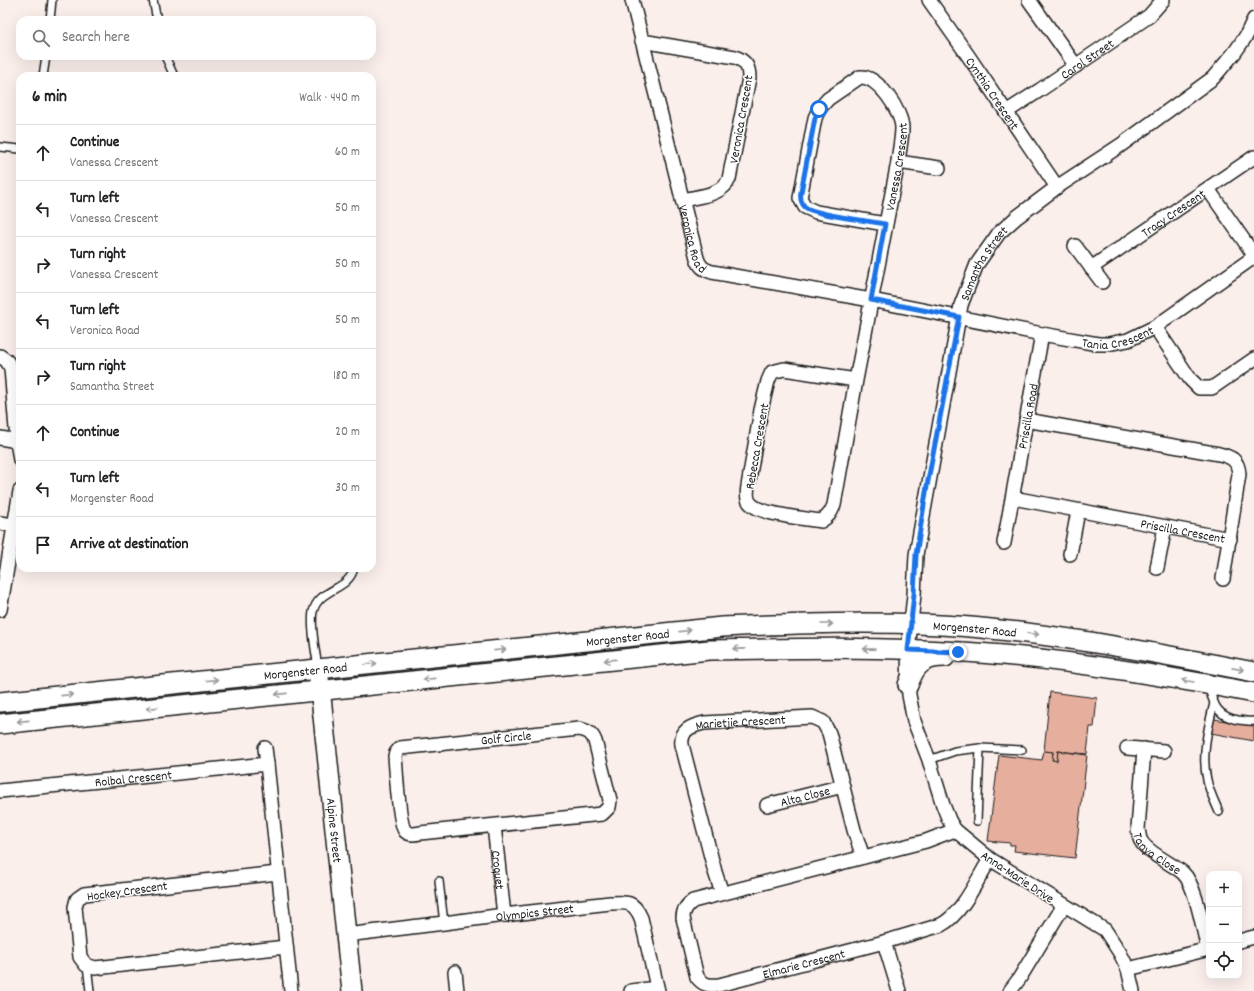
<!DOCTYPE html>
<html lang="en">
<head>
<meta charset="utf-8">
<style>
  body { margin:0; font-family:Dekko,sans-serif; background:#f2f2f2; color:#202124 }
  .controls { position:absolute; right:12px; bottom:12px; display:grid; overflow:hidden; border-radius:8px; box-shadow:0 4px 16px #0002 }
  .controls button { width:36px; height:36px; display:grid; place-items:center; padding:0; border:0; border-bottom:1px solid #e0e0e0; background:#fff; color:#202124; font:20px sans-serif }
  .stop { position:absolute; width:12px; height:12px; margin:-9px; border:3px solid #1a73e8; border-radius:50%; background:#fff }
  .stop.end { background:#1a73e8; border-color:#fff; box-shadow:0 1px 4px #0008 }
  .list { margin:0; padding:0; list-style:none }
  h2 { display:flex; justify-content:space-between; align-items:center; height:52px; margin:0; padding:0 16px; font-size:17px }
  h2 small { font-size:13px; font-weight:400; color:#757577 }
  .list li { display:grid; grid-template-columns:26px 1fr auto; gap:12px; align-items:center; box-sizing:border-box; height:56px; padding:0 16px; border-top:1px solid #e0e0e0 }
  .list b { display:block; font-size:15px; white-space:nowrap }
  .list p { margin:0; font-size:13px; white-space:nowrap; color:#757577 }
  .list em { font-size:13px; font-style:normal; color:#757577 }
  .icon { flex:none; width:22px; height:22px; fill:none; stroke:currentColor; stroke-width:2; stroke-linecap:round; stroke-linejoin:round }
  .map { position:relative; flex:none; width:1254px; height:991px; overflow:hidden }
  .search { position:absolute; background:#fff; box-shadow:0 4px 16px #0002; left:16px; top:16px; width:360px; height:44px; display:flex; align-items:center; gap:10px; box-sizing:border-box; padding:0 14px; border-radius:12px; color:#757577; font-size:15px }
  .panel { position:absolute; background:#fff; box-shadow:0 4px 16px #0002; left:16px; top:72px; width:360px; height:500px; border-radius:12px }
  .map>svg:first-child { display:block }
  .building { fill:#e6ae9d; stroke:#1c1c1c }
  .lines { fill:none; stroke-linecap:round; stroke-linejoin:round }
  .lane-casing { stroke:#1c1c1c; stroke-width:10 }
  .street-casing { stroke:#1c1c1c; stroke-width:16 }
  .secondary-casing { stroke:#1c1c1c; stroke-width:22 }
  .lane { stroke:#fff; stroke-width:7 }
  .street { stroke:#fff; stroke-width:13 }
  .secondary { stroke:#fff; stroke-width:19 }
  .oneway { stroke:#999 }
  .route { stroke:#1a73e8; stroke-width:5 }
  .labels { text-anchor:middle; stroke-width:3; stroke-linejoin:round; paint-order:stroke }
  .street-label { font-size:13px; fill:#1c1c1c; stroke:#fff }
</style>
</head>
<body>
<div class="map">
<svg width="1254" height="991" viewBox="0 0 1254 991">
  <rect width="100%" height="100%" fill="#faefeb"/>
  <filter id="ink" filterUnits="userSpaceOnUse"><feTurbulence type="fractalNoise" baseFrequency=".025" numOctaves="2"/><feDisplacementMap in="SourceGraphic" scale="8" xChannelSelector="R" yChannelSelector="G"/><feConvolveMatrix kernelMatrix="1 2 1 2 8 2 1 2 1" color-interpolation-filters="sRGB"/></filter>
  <g filter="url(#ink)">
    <g class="building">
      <polygon points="1050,692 1097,698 1094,727 1090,727 1087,754 1058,751 1057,761 1052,760 1053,752 1044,751"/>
      <polygon points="1214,719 1254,726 1254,741 1211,733"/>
      <polygon points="1044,751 1053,752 1052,760 1057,761 1058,751 1087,755 1075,858 1014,851 1015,845 1010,845 1010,843 988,841 999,755 1042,760"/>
    </g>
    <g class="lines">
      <g class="lane-casing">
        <g id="lane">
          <polyline points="153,0 157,20"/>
          <polyline points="50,20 52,0"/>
          <polyline points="165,56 174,76"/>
          <polyline points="43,76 46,56"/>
          <polyline points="0,147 20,149"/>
          <path d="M318 668C316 653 310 626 313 612 318 588 349 591 354 568"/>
          <path d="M1208 686C1214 704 1216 716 1238 720 1243 720 1249 722 1254 721"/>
          <path d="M1214 703C1208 728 1201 755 1207 780 1209 791 1215 802 1219 812"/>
          <polyline points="929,760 955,751 980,748 1022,750"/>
          <polyline points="977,821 980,748"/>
          <polyline points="439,881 444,923"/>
          <polyline points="87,965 90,991"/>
        </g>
      </g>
      <g class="street-casing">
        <g id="street">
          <path id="s1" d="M632 0 697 258C700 267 703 269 712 272L871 300 1042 334 1098 344H1108L1128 340 1155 327 1254 257"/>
          <path id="s2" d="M929 0 969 57 1057 187"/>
          <polyline points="1029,0 1076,66"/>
          <path d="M642 41 735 57C746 61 749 67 749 78L729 179C722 196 698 196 682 200"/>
          <path id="s3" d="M1006 112 1040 90 1149 16 1163 0"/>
          <polyline points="898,162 939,168"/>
          <polyline points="1208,189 1254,255"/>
          <polyline points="1075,246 1102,282"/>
          <path id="s4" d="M1091 268 1254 157"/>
          <polyline points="1155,327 1190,379 1199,388 1212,388 1254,359"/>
          <polyline points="0,356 7,361 11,368 17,441 20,460"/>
          <path id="s5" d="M856 380 784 369 772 372 768 381 761 410 748 486C747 492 746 500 751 504 760 514 806 519 821 521 828 517 831 513 834 505L856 380 898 162C899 151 902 139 902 128 902 112 878 75 860 77L828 99 819 109 815 118 800 198 805 207 816 212 885 224"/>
          <path d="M1026 420 1219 454C1232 457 1238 460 1239 474L1223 579"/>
          <polyline points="0,438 17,441"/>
          <path id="s6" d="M1013 498 1230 539"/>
          <polyline points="0,523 14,525"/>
          <path id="s7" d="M1004 543 1042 334"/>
          <polyline points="1070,554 1078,511"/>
          <polyline points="1157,568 1165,527"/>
          <polyline points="0,610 20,491"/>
          <path d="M579 729C588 731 592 733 595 741L610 800 609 807 602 814 420 833C416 834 409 835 405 831 399 824 396 769 395 756L396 753 400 748Z"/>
          <polyline points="265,748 267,764"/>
          <polyline points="1127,748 1164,751"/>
          <path id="s8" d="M1144 749 1138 829C1139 833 1139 838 1141 841 1147 853 1173 864 1183 873 1196 885 1203 930 1208 949"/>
          <path id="s9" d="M0 791 267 764 291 991"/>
          <path id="s10" d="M767 805 843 786"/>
          <path id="s11" d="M494 826 504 915"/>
          <path id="s12" d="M955 830 926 841 693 901C687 905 683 911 683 918L697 977C703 985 709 986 719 985L884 942 941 925C962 914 977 880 990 859"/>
          <polyline points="278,873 84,894 77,899 75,907 80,957 86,965 95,968 286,947"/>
          <path id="s13" d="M722 893 715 872 682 745C680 730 691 726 704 723L812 717 823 722 829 733 854 830 863 857"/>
          <path id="s14" d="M346 935 444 923 504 915 610 903C627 902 634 901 641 918L658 991"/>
          <polyline points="1239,941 1254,937"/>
          <polyline points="884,942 899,991"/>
          <polyline points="1128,969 1209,949"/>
          <polyline points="455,972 457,991"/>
          <polyline points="631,991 657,988"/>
          <polyline points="1010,991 1019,979 1064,905"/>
          <path id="s15" d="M1133 991 1128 969 1120 953 1105 930 990 859 955 830 949 820 943 805 929 760 914 721 909 695 908 650 914 595 916 555 961 305 977 264 999 233 1017 217 1057 187 1121 145 1213 78 1235 52 1246 36 1254 19"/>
        </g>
      </g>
      <g class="secondary-casing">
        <g id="secondary">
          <path id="s16" d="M319 678 352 991"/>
          <path d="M908 685C915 665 923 657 945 657"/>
          <path id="s17" d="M0 702 722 627C811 623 902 620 991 629 1079 638 1167 655 1254 672"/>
          <path d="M0 724 709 650C807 648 905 646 1003 655 1087 663 1171 677 1254 693"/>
        </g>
      </g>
      <use href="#lane" class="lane"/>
      <use href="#street" class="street"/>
      <use href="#secondary" class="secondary"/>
    </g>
    <defs><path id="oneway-shaft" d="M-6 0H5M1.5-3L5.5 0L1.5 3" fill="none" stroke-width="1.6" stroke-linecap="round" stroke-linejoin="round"/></defs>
    <g class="oneway">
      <use href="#oneway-shaft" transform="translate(827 624)"/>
      <use href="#oneway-shaft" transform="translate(685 631) rotate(-6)"/>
      <use href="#oneway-shaft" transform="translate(1033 634) rotate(7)"/>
      <use href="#oneway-shaft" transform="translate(739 649) rotate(179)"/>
      <use href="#oneway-shaft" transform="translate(869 649) rotate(-179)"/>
      <use href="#oneway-shaft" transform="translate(500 650) rotate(-6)"/>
      <use href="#oneway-shaft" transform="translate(610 660) rotate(174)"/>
      <use href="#oneway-shaft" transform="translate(371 664) rotate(-5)"/>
      <use href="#oneway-shaft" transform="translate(1238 669) rotate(11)"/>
      <use href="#oneway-shaft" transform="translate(429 679) rotate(174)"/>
      <use href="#oneway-shaft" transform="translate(212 680) rotate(-6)"/>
      <use href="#oneway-shaft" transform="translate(1188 681) rotate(-171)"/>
      <use href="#oneway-shaft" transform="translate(281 694) rotate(174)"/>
      <use href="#oneway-shaft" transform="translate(67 695) rotate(-6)"/>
      <use href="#oneway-shaft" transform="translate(152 708) rotate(174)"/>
      <use href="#oneway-shaft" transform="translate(23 721) rotate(174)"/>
    </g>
  </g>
  <g class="lines" filter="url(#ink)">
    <path class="route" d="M819 109 815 118 801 192C800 198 801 203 805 207 815 215 870 221 885 224L871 300 959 317 927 486 916 555 914 594 908 650 958 652"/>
  </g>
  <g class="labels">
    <g class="street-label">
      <text dy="5" stroke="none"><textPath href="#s3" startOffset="97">Carol Street</textPath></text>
      <text dy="5" stroke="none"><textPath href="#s2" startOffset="113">Cynthia Crescent</textPath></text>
      <text transform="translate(740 119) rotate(-80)" y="5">Veronica Crescent</text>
      <text dy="5" stroke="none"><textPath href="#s5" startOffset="659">Vanessa Crescent</textPath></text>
      <text dy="5" stroke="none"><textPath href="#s4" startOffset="99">Tracy Crescent</textPath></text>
      <text dy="5" stroke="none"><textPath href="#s1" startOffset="246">Veronica Road</textPath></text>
      <text dy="5" stroke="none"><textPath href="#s15" startOffset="834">Samantha Street</textPath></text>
      <text dy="5" stroke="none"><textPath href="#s1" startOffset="701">Tania Crescent</textPath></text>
      <text dy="5" stroke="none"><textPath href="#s7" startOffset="129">Priscilla Road</textPath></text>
      <text transform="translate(756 446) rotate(-80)" y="5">Rebecca Crescent</text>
      <text dy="5" stroke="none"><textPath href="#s6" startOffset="173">Priscilla Crescent</textPath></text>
      <text dy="5" stroke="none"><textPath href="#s17" startOffset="979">Morgenster Road</textPath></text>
      <text dy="5" stroke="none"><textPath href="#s17" startOffset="631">Morgenster Road</textPath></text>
      <text dy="5" stroke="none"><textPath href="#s17" startOffset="307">Morgenster Road</textPath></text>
      <text dy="5" stroke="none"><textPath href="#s13" startOffset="225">Marietjie Crescent</textPath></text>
      <text transform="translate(506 737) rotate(-6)" y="5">Golf Circle</text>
      <text dy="5" stroke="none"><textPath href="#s9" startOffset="134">Rolbal Crescent</textPath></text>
      <text dy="5" stroke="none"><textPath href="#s10" startOffset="39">Alta Close</textPath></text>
      <text dy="5" stroke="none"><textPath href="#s16" startOffset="153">Alpine Street</textPath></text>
      <text dy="5" stroke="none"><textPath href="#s8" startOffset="113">Tanya Close</textPath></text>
      <text dy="5" stroke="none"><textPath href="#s11" startOffset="44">Croquet</textPath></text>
      <text transform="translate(1018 876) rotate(33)" y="5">Anna-Marie Drive</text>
      <text transform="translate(127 890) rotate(-8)" y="5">Hockey Crescent</text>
      <text dy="5" stroke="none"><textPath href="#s14" startOffset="190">Olympics Street</textPath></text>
      <text dy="5" stroke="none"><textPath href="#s12" startOffset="465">Elmarie Crescent</textPath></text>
    </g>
  </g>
</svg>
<div class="controls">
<button>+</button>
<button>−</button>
<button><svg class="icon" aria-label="locate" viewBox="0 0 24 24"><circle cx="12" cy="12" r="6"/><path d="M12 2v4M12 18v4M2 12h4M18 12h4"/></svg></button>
</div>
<div class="stop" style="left:819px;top:109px"></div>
<div class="stop end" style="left:958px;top:652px"></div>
<div class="search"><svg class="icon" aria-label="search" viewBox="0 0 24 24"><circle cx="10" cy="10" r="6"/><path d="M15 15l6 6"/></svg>Search here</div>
<section class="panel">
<h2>6 min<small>Walk · 440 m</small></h2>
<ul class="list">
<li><svg class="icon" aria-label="ahead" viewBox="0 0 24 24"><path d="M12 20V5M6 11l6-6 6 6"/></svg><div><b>Continue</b><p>Vanessa Crescent</p></div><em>60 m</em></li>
<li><svg class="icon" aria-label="left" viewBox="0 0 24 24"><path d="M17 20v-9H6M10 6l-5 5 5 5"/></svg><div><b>Turn left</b><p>Vanessa Crescent</p></div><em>50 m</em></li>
<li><svg class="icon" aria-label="right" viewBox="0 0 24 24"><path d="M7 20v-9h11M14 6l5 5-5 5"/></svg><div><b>Turn right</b><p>Vanessa Crescent</p></div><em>50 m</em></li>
<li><svg class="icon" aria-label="left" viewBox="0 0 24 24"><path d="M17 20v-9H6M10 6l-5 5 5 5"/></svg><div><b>Turn left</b><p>Veronica Road</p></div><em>50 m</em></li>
<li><svg class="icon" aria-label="right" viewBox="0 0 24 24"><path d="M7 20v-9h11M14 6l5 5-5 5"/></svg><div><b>Turn right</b><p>Samantha Street</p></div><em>180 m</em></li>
<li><svg class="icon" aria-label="ahead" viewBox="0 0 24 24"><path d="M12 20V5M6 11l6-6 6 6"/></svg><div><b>Continue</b></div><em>20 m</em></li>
<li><svg class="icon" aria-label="left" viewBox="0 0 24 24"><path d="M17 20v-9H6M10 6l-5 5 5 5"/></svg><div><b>Turn left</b><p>Morgenster Road</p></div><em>30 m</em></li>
<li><svg class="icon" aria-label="arrive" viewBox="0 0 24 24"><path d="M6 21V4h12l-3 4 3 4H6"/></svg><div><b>Arrive at destination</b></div></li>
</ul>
</section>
</div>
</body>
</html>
